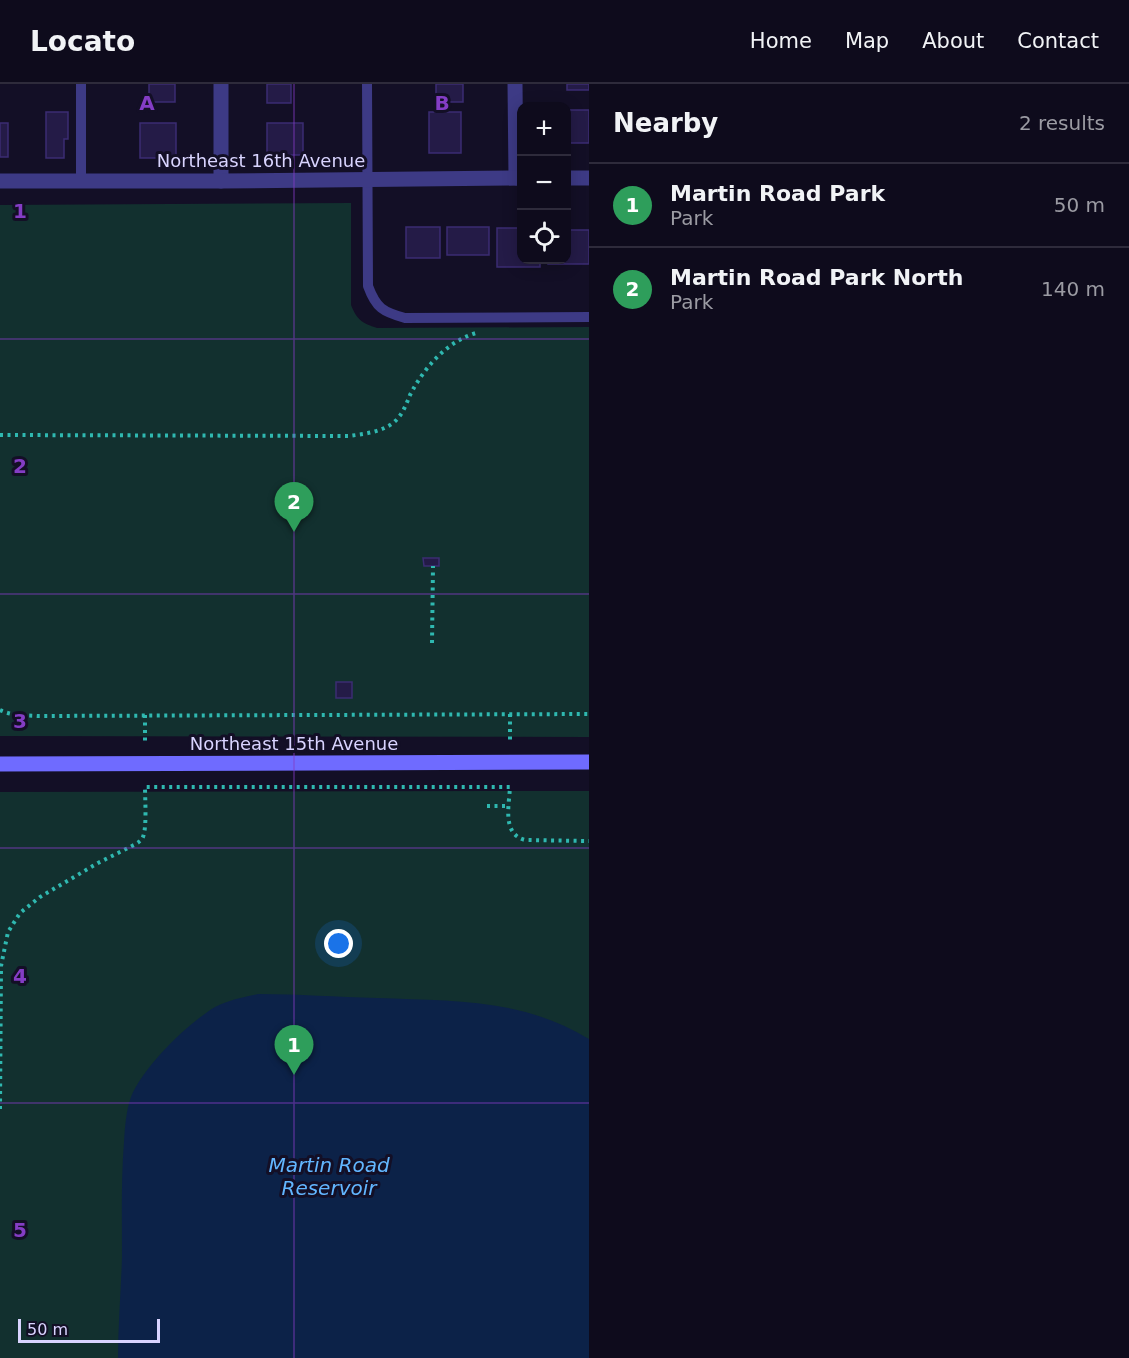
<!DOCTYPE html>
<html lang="en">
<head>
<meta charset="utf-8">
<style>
  body { margin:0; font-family:"DejaVu Sans",sans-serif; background:#171425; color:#f1f3f6 }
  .controls { position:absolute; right:18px; top:18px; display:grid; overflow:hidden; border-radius:12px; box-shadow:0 3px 15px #0003 }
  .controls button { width:54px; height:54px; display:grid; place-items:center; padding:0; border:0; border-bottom:2px solid #2e2b3b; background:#0e0b1c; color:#f1f3f6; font:30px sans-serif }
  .scale { position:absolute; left:18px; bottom:15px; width:142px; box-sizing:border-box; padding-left:6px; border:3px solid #d9d4ff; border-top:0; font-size:16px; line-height:21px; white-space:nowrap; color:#d9d4ff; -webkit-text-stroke:4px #130f26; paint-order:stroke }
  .you { position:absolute; left:339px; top:860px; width:21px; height:21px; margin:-15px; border:4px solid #fff; border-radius:50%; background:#1a73e8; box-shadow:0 0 0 9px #1a73e833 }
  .badge { display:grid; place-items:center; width:39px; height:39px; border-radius:50%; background:#db2777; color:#fff; font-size:20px; font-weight:700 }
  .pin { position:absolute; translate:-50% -50px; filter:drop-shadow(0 2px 3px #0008) }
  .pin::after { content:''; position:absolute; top:32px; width:21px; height:18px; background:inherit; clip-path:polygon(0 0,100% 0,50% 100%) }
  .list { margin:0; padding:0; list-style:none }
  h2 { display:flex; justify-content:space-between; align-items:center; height:78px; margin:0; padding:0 24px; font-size:26px }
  h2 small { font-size:20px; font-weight:400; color:#9b9ba3 }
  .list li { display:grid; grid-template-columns:39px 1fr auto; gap:18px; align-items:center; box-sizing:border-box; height:84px; padding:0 24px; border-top:2px solid #2e2b3b }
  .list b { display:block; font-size:22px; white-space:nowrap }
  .list p { margin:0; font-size:20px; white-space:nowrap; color:#9b9ba3 }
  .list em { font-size:20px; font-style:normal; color:#9b9ba3 }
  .icon { flex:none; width:33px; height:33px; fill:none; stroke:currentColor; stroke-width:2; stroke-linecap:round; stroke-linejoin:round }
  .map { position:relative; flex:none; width:589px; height:1274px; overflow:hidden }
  header { display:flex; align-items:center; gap:36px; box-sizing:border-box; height:84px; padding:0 30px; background:#0e0b1c; border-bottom:2px solid #2e2b3b }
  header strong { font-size:28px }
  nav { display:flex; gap:33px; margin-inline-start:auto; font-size:21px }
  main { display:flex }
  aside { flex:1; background:#0e0b1c }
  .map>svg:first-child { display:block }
  .green { fill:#12302f }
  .water { fill:#0c2248 }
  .building { fill:#241b47; stroke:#3b2d73; stroke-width:1.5 }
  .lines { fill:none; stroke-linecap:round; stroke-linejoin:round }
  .path { stroke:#2fb8b0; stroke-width:4; stroke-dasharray:3 4.5; stroke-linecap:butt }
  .lane { stroke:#3d3a85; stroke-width:10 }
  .street { stroke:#3d3a85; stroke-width:15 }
  .secondary { stroke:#6f6bff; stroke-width:15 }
  .grid { fill:none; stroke:#843dc5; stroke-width:1.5; stroke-opacity:0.55 }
  .labels { text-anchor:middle; stroke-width:6; stroke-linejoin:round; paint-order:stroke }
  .street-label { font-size:18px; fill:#d9d4ff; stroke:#130f26 }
  .water-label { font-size:20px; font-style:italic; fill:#62b6ff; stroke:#130f26 }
  .grid-label { font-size:20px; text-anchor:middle; font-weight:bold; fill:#843dc5; stroke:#130f26; stroke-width:6; stroke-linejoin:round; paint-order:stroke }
</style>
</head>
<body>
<header>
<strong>Locato</strong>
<nav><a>Home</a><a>Map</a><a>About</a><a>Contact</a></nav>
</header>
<main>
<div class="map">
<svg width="589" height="1274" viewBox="0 0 589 1274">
  <rect width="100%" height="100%" fill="#130f26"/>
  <g class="green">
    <path d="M351 119V221C357 236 362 239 377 244L589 243V653L0 652V121Z"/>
    <polygon points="497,707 589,707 589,1274 0,1274 0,708"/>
  </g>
  <path class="water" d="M258 910C298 910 337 913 377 914 453 917 521 914 589 955V1274H118C118 1240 121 1207 122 1173 122 1135 121 1096 124 1058 125 1043 126 1027 131 1013 143 983 187 940 215 923 228 916 244 913 258 910Z"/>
  <g class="building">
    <rect x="149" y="0" width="26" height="18"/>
    <rect x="267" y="0" width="24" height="19"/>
    <rect x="436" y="0" width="27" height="18"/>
    <rect x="567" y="0" width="22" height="6"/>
    <rect x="566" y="26" width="23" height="33"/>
    <polygon points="46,28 68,28 68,55 64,55 64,74 46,74"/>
    <rect x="429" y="28" width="32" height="41"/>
    <rect x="0" y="39" width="8" height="34"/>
    <rect x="140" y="39" width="36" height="35"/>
    <rect x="267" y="39" width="36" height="32"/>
    <rect x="406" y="143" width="34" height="31"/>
    <rect x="447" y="143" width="42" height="28"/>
    <polygon points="497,144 522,144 522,176 540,176 540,183 497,183"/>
    <polygon points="566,146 589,146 589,180 548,180 548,176 566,176"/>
    <polygon points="423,474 439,474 439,482 424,482"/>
    <rect x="336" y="598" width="16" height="16"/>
  </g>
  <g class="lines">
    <g class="path">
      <path d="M0 351 349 352C364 350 381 348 393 339 402 332 406 321 410 311 424 284 446 258 476 249"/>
      <polyline points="432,559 433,482"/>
      <path d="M0 626C12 632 25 631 38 632L589 630"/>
      <polyline points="510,630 510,657"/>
      <polyline points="145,631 145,659"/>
      <polyline points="487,722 509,722"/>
      <path d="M0 1025 1 882 8 848 20 829 40 813 98 779 136 760C140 757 141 757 143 753 147 743 145 715 145 703H510C509 722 502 750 525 756L589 757"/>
    </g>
    <g class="lane">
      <polyline points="81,0 81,97"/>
      <path d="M367 0 368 202C376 224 383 228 405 234L589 233"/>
    </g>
    <g class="street">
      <polyline points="221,0 221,97"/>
      <polyline points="515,0 516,94"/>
      <polyline points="566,94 589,94"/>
      <polyline points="0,97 221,97 522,94"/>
    </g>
    <polyline class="secondary" points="0,680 589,678"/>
  </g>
  <path class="grid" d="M294 0V1274M0 255H589M0 510H589M0 764H589M0 1019H589"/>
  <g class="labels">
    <g class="street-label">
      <text x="261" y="83">Northeast 16th Avenue</text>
      <text x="294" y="666">Northeast 15th Avenue</text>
    </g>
    <g class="water-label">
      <text x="329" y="1088">Martin Road<tspan x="329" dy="23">Reservoir</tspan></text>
    </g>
  </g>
  <g class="grid-label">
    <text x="147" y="26">A</text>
    <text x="442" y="26">B</text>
    <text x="20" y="134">1</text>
    <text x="20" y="389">2</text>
    <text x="20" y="644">3</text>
    <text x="20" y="899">4</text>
    <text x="20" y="1153">5</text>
  </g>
</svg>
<div class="controls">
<button>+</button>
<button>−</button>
<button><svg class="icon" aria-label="locate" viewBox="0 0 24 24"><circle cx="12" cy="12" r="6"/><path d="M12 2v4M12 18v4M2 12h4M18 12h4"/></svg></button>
</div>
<div class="scale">50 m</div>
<div class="you"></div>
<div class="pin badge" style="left:294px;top:991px;background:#2e9e5b">1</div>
<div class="pin badge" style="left:294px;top:448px;background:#2e9e5b">2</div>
</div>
<aside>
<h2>Nearby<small>2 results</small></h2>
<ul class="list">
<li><span class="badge" style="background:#2e9e5b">1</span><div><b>Martin Road Park</b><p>Park</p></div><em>50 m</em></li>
<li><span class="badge" style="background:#2e9e5b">2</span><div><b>Martin Road Park North</b><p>Park</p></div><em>140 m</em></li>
</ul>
</aside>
</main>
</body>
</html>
